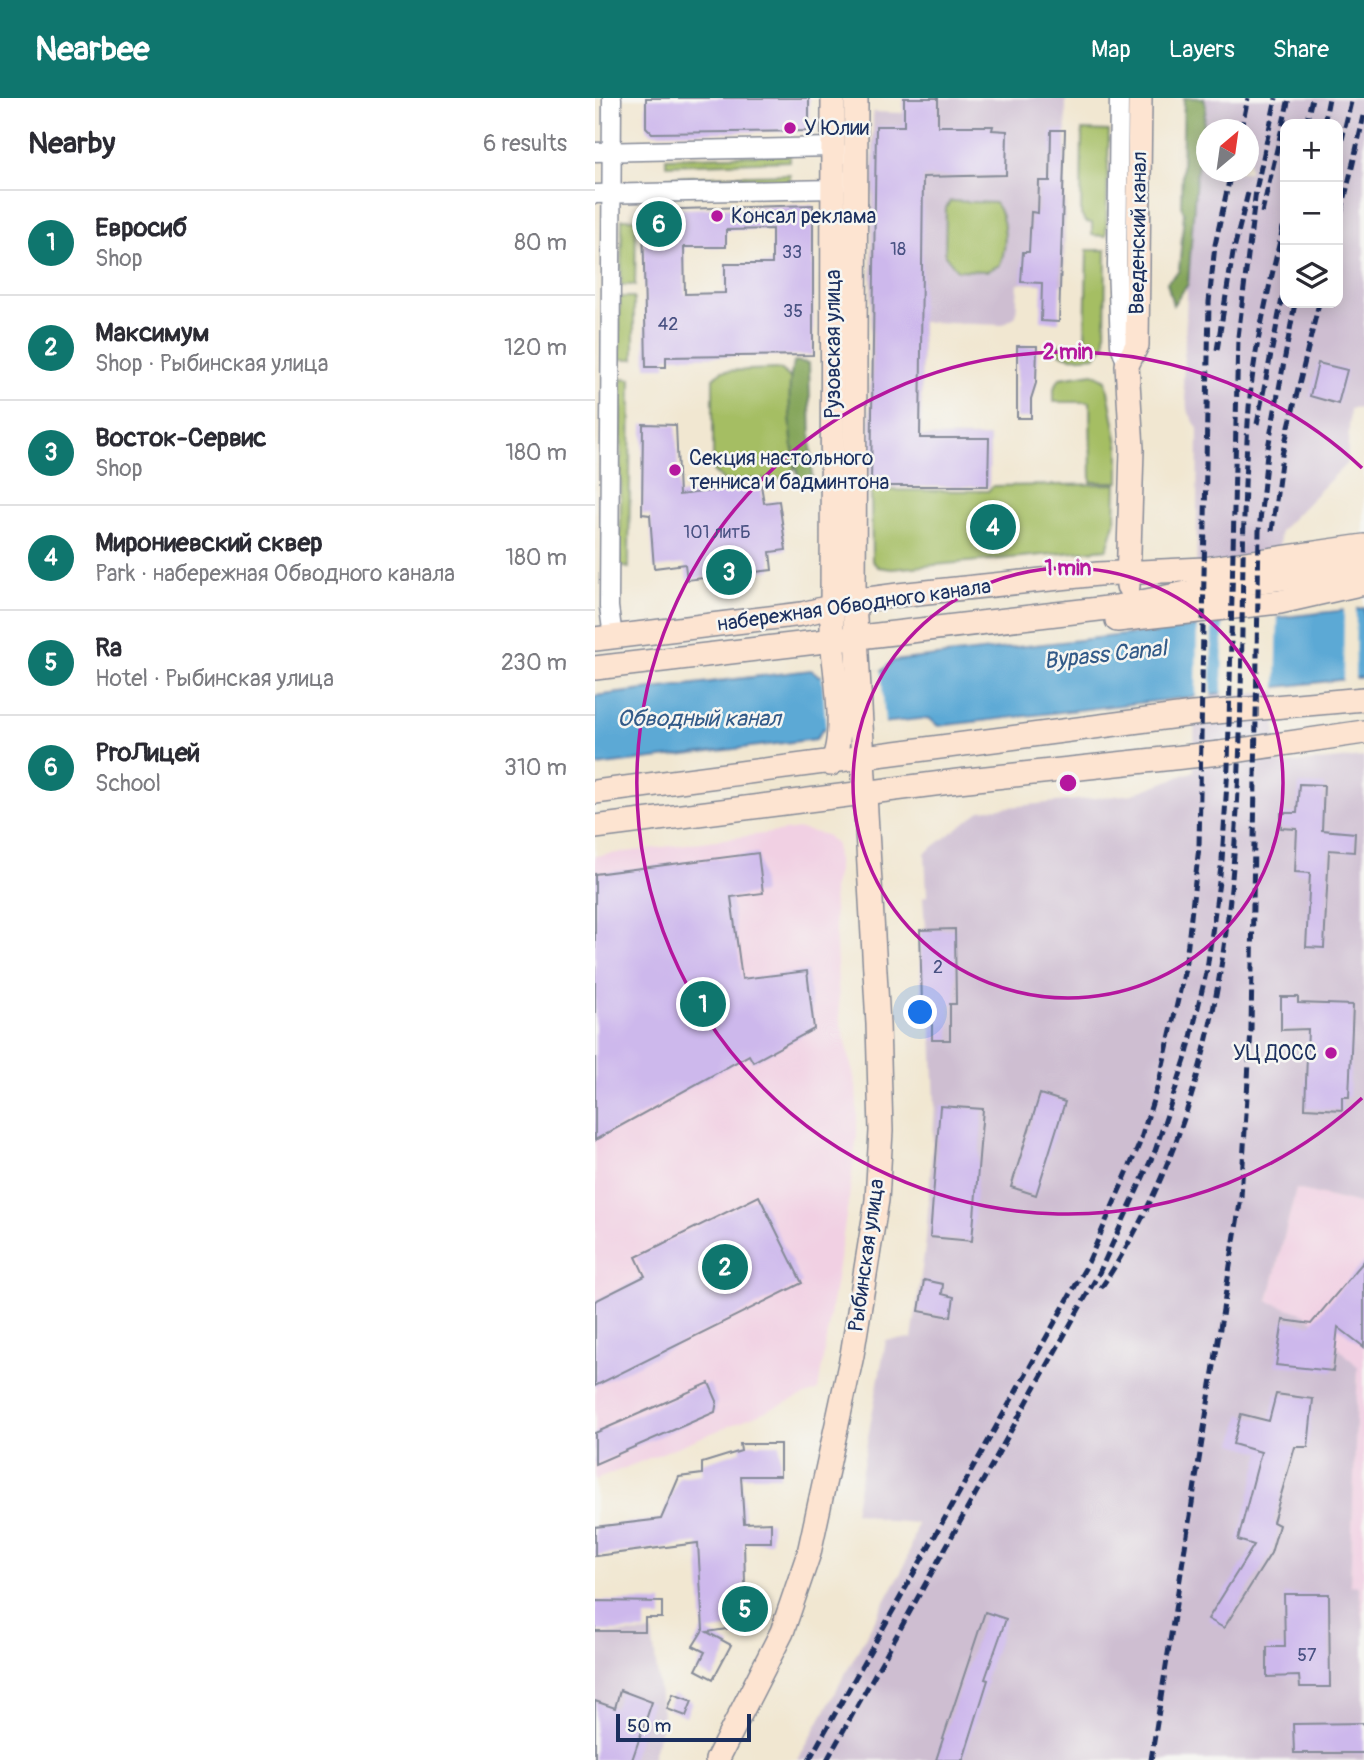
<!DOCTYPE html>
<html lang="en">
<head>
<meta charset="utf-8">
<style>
  body { margin:0; font-family:Pangolin,sans-serif; background:#f7f7f7; color:#2b2b33 }
  .controls { position:absolute; right:21px; top:21px; display:grid; overflow:hidden; border-radius:14px; box-shadow:0 4px 18px #0003 }
  .controls button { width:63px; height:63px; display:grid; place-items:center; padding:0; border:0; border-bottom:2px solid #e1e1e2; background:#fff; color:#2b2b33; font:35px sans-serif }
  .compass { position:absolute; left:601px; top:21px; width:63px; height:63px; border-radius:50%; background:#fff; box-shadow:0 4px 18px #0003; rotate:29deg }
  .scale { position:absolute; left:21px; bottom:18px; width:135px; box-sizing:border-box; padding-left:7px; border:4px solid #1b2f5e; border-top:0; font-size:19px; line-height:24px; white-space:nowrap; color:#1b2f5e; -webkit-text-stroke:5px #f6f6f2; paint-order:stroke }
  .you { position:absolute; left:326px; top:915px; width:24px; height:24px; margin:-18px; border:5px solid #fff; border-radius:50%; background:#1a73e8; box-shadow:0 0 0 10px #1a73e833 }
  .badge { display:grid; place-items:center; width:46px; height:46px; border-radius:50%; background:#0f766e; color:#fff; font-size:23px; font-weight:700 }
  .pin { position:absolute; translate:-50% -50%; border:4px solid #fff; box-shadow:0 2px 7px #0006 }
  .list { margin:0; padding:0; list-style:none }
  h2 { display:flex; justify-content:space-between; align-items:center; height:91px; margin:0; padding:0 28px; font-size:30px }
  h2 small { font-size:23px; font-weight:400; color:#7c7c81 }
  .list li { display:grid; grid-template-columns:46px 1fr auto; gap:21px; align-items:center; box-sizing:border-box; height:105px; padding:0 28px; border-top:2px solid #e1e1e2 }
  .list b { display:block; font-size:26px; white-space:nowrap }
  .list p { margin:0; font-size:23px; white-space:nowrap; color:#7c7c81 }
  .list em { font-size:23px; font-style:normal; color:#7c7c81 }
  .icon { flex:none; width:38px; height:38px; fill:none; stroke:currentColor; stroke-width:2; stroke-linecap:round; stroke-linejoin:round }
  .map { position:relative; flex:none; width:769px; height:1662px; overflow:hidden }
  header { display:flex; align-items:center; gap:42px; box-sizing:border-box; height:98px; padding:0 35px; background:#0f766e; color:#fff }
  header strong { font-size:33px }
  nav { display:flex; gap:38px; margin-inline-start:auto; font-size:24px }
  main { display:flex }
  aside { flex:1; background:#fff }
  .map>svg:first-child { display:block }
  .built { fill:#f1d0e3 }
  .industrial { fill:#cebed1; fill-rule:evenodd }
  .green { fill:#a5be64; stroke:#607661; stroke-width:2 }
  .forest { fill:#84a55a; stroke:#506a5c; stroke-width:2 }
  .water { fill:#5ca9d5; stroke:#3c6c9a; stroke-width:2 }
  .pier { fill:#f1e7d1 }
  .building { fill:#cdb8ec; fill-rule:evenodd }
  .lines { fill:none; stroke-linecap:round; stroke-linejoin:round }
  .street-casing { stroke:#868b98; stroke-width:21 }
  .secondary-casing { stroke:#868b98; stroke-width:26 }
  .street { stroke:#fff; stroke-width:18 }
  .secondary { stroke:#fde4d1; stroke-width:23 }
  .rail { stroke:#1b2f5e; stroke-width:5; stroke-dasharray:10 5; stroke-linecap:butt }
  .ring { fill:none; stroke:#b5179e; stroke-width:3.5 }
  .poi-dot { fill:#b5179e; stroke:#f6f6f2; stroke-width:2.5 }
  .labels { text-anchor:middle; stroke-width:5; stroke-linejoin:round; paint-order:stroke }
  .number-label { font-size:18px; fill:#485182 }
  .poi-label { font-size:21px; fill:#1b2f5e; stroke:#f6f6f2; text-anchor:start }
  .street-label { font-size:21px; fill:#1b2f5e; stroke:#f6f6f2 }
  .water-label { font-size:23px; font-style:italic; fill:#325a88; stroke:#f6f6f2 }
  .centre { fill:#b5179e; stroke:#f6f6f2; stroke-width:3.5 }
  .ring-label { font-size:21px; text-anchor:middle; font-weight:bold; fill:#b5179e; stroke:#f6f6f2; stroke-width:5; stroke-linejoin:round; paint-order:stroke }
</style>
</head>
<body>
<header>
<strong>Nearbee</strong>
<nav><a>Map</a><a>Layers</a><a>Share</a></nav>
</header>
<main>
<aside>
<h2>Nearby<small>6 results</small></h2>
<ul class="list">
<li><span class="badge">1</span><div><b>Евросиб</b><p>Shop</p></div><em>80 m</em></li>
<li><span class="badge">2</span><div><b>Максимум</b><p>Shop · Рыбинская улица</p></div><em>120 m</em></li>
<li><span class="badge">3</span><div><b>Восток-Сервис</b><p>Shop</p></div><em>180 m</em></li>
<li><span class="badge">4</span><div><b>Мирониевский сквер</b><p>Park · набережная Обводного канала</p></div><em>180 m</em></li>
<li><span class="badge">5</span><div><b>Ra</b><p>Hotel · Рыбинская улица</p></div><em>230 m</em></li>
<li><span class="badge">6</span><div><b>ProЛицей</b><p>School</p></div><em>310 m</em></li>
</ul>
</aside>
<div class="map">
<svg width="769" height="1662" viewBox="0 0 769 1662">
  <rect width="100%" height="100%" fill="#f6f6f2"/>
  <filter id="ink" filterUnits="userSpaceOnUse"><feTurbulence type="fractalNoise" baseFrequency=".0143" numOctaves="2"/><feDisplacementMap in="SourceGraphic" scale="14" xChannelSelector="R" yChannelSelector="G"/><feConvolveMatrix kernelMatrix="1 2 1 2 8 2 1 2 1" color-interpolation-filters="sRGB"/></filter>
  <filter id="wash" filterUnits="userSpaceOnUse"><feTurbulence type="fractalNoise" baseFrequency=".00686" numOctaves="4" result="noise"/><feDisplacementMap in="SourceGraphic" scale="28" xChannelSelector="R" yChannelSelector="G"/><feGaussianBlur stdDeviation="1.57" result="paint"/><feColorMatrix in="noise" values="0 0 0 0 0 0 0 0 0 0 0 0 0 0 0 0 0 1.4 0 .05"/><feComposite in="paint" operator="in"/></filter>
  <g filter="url(#wash)">
    <rect width="100%" height="100%" fill="#f1e7d1"/>
    <g class="built">
      <polygon points="205,731 231,737 241,747 243,773 238,792 245,921 261,987 262,1010 262,1037 254,1100 223,1292 0,1382 0,758"/>
      <polygon points="701,1091 769,1107 769,1526 764,1489 755,1487 763,1269 673,1204"/>
    </g>
    <g class="industrial">
      <polygon points="309,0 471,0 469,187 423,185 421,218 407,227 327,224 326,338 395,339 394,389 274,389 278,14 308,15"/>
      <path d="M609 0H769V310L755 311 752 365 685 433 680 663 687 666 769 659V1107L701 1091 673 1203 712 1217 763 1269 755 1487 764 1488 769 1526V1662H203L310 1467 322 1425 296 1423 259 1414 291 1242 317 1241 331 1142 340 1008 336 907H327L325 832 330 831 328 799 332 798 330 755 386 712 538 696 599 673 603 331 594 315 588 286 592 195 588 179 595 79ZM690 26H743V205H690ZM612 32H654V74H612Z"/>
      <polygon points="57,1535 68,1622 57,1662 0,1662 0,1536"/>
    </g>
    <g class="green">
      <polygon points="487,32 514,33 511,138 497,137 497,125 491,124 486,117"/>
      <polygon points="195,56 195,63 71,67 71,60"/>
      <polygon points="195,76 195,83 72,86 72,79"/>
      <path d="M355 103 400 105C412 120 412 149 405 167L392 173 362 172 350 157 351 110Z"/>
      <polygon points="27,121 41,121 40,187 26,187"/>
      <path d="M492 152H511L510 247 501 258C487 259 465 264 460 247L490 246Z"/>
      <rect x="25" y="199" width="14" height="62"/>
      <polygon points="180,271 187,272 196,281 199,371 188,380 129,383 118,373 118,280 127,273"/>
      <polygon points="498,275 511,282 524,351 524,384 496,384 495,304 459,304 459,290 465,280"/>
      <polygon points="27,280 36,281 34,470 25,468"/>
      <polygon points="521,386 520,425 512,451 297,471 283,469 277,463 276,392 393,393 398,388"/>
    </g>
    <g class="forest">
      <polygon points="589,0 609,0 611,9 601,79 593,186 578,207 572,184 584,173 589,115 586,107"/>
      <path d="M200 263 214 265 217 381 212 384 204 381C197 359 189 282 200 263Z"/>
    </g>
    <polygon class="water" points="769,510 769,579 343,628 334,620 228,631 221,641 0,668 0,598 216,572 225,578 288,572 298,563"/>
    <g class="pier">
      <polygon points="761,507 760,584 748,585 749,508"/>
      <polygon points="683,516 681,593 627,599 628,522"/>
      <polygon points="617,523 616,601 601,602 602,525"/>
      <polygon points="286,571 290,626 231,632 227,577"/>
    </g>
    <g id="blocks">
      <g class="building">
        <polygon points="51,0 214,0 214,33 57,35 51,29"/>
        <polygon points="309,0 343,0 343,28 398,28 397,32 412,33 411,77 328,79 325,340 394,340 393,388 276,388 281,28 309,28"/>
        <polygon points="456,32 470,32 464,224 446,223 447,185 426,184 428,154 434,154 436,114 443,115 444,83 455,83"/>
        <path d="M218 107V257L71 259V269H51L48 117 53 112ZM177 131V166H130V195L90 196 89 149H131V132Z"/>
        <polygon points="422,248 442,248 441,285 436,301 436,320 422,320"/>
        <polygon points="723,265 752,272 743,306 715,298"/>
        <polygon points="48,326 81,327 84,397 166,387 169,405 184,403 191,452 175,454 177,472 92,482 90,466 59,470 55,417 47,416"/>
        <polygon points="704,686 729,687 727,732 760,735 759,754 734,752 729,850 711,849 715,775 700,774 702,731 686,730 686,715 702,715"/>
        <polygon points="163,755 168,795 136,799 147,881 212,873 219,931 158,964 154,957 0,1042 0,776"/>
        <polygon points="360,831 361,906 355,906 355,942 337,942 337,907 327,907 325,832"/>
        <polygon points="686,899 703,899 703,905 758,907 754,999 747,999 747,1012 710,1010 713,931 686,932"/>
        <polygon points="445,996 470,1004 441,1097 416,1089"/>
        <polygon points="345,1008 388,1011 377,1143 335,1139"/>
        <polygon points="164,1098 207,1185 0,1288 0,1203 50,1178 41,1159"/>
        <polygon points="769,1163 769,1249 743,1229 738,1273 681,1267 688,1222 716,1226"/>
        <polygon points="329,1182 348,1186 347,1196 359,1199 356,1219 324,1213"/>
        <polygon points="114,1285 122,1303 120,1314 0,1366 0,1335"/>
        <polygon points="681,1296 718,1301 713,1349 700,1349 678,1424 684,1427 676,1455 629,1530 613,1521 659,1447 643,1442 666,1354 638,1346 646,1316 674,1323"/>
        <polygon points="145,1346 185,1346 185,1378 146,1378 149,1425 176,1424 176,1444 149,1444 151,1528 112,1534 136,1547 118,1581 101,1572 110,1554 98,1548 108,1532 103,1445 0,1458 0,1429 66,1421 84,1379 107,1376 107,1365 146,1353"/>
        <polygon points="689,1496 734,1496 735,1589 705,1589 704,1578 672,1579 672,1549 690,1549"/>
        <polygon points="0,1503 67,1504 67,1520 50,1520 50,1533 0,1533"/>
        <polygon points="390,1514 411,1521 390,1581 393,1582 368,1662 341,1662"/>
        <polygon points="25,1592 57,1604 37,1662 0,1662 0,1603 20,1610"/>
        <polygon points="78,1596 97,1603 91,1618 72,1611"/>
        <polygon points="769,1625 769,1655 699,1655 698,1626"/>
      </g>
    </g>
  </g>
  <g filter="url(#ink)">
    <use href="#blocks" fill-opacity="0" stroke="#868b98" stroke-width="2"/>
    <g class="lines">
      <g class="street-casing">
        <g id="street">
          <polyline points="17,0 14,509 18,539"/>
          <polyline points="524,0 522,167 525,247 532,267"/>
          <polyline points="0,54 237,49 246,56"/>
          <polyline points="0,96 238,91 247,82"/>
        </g>
      </g>
      <g class="secondary-casing">
        <g id="secondary">
          <polyline points="533,488 537,351 532,267 542,247 545,0"/>
          <polyline points="522,522 685,504 769,485"/>
          <polyline points="0,541 207,516 259,503 303,497 503,476 609,471 769,448"/>
          <polyline points="0,570 521,509 622,489 769,469"/>
          <path d="M236 666C252 639 240 575 237 543L238 0"/>
          <polyline points="0,694 598,616 769,601"/>
          <polyline points="0,729 363,683 625,655 769,634"/>
          <polyline points="122,1662 187,1534 214,1455 257,1257 282,1102 286,1033 283,926 259,503 261,0"/>
        </g>
      </g>
      <use href="#street" class="street"/>
      <use href="#secondary" class="secondary"/>
      <g class="rail">
        <polyline points="711,26 717,0"/>
        <polyline points="729,26 734,0"/>
        <polyline points="646,32 653,0"/>
        <polyline points="743,58 757,0"/>
        <polyline points="667,115 694,0"/>
        <polyline points="743,129 769,18"/>
        <polyline points="622,252 638,155 653,95"/>
        <polyline points="662,326 690,186"/>
        <polyline points="677,433 687,357 724,205"/>
        <path d="M506 1190C683 925 633 610 654 310 659 246 676 183 690 121"/>
        <polyline points="214,1662 492,1167 544,1047 565,980 590,871 604,749 614,204 620,147 636,74"/>
        <polyline points="232,1662 504,1175 560,1053 592,956 612,871 627,762 633,669 643,239 661,92 681,0"/>
        <polyline points="556,1662 646,1099 656,931 664,433 672,355 700,205"/>
      </g>
    </g>
  </g>
  <g class="ring">
    <circle cx="473" cy="685" r="215"/>
    <path d="M767 1000A431 431 0 1 1 767 370"/>
  </g>
  <g class="poi-dot">
    <circle cx="195" cy="30" r="7"/>
    <circle cx="122" cy="118" r="7"/>
    <circle cx="80" cy="372" r="7"/>
    <circle cx="736" cy="955" r="7"/>
  </g>
  <g class="labels">
    <g class="number-label">
      <text x="303" y="157">18</text>
      <text x="197" y="160">33</text>
      <text x="198" y="219">35</text>
      <text x="73" y="232">42</text>
      <text x="122" y="440">101 литБ</text>
      <text x="343" y="875">2</text>
      <text x="712" y="1563">57</text>
    </g>
    <g class="poi-label">
      <text x="209" y="37">У Юлии</text>
      <text x="136" y="125">Консал реклама</text>
      <text x="94" y="367">Секция настольного<tspan x="94" dy="24">тенниса и бадминтона</tspan></text>
      <text x="722" y="962" text-anchor="end">УЦ ДОСС</text>
    </g>
    <g class="street-label">
      <text transform="translate(543 135) rotate(-89)" y="7">Введенский канал</text>
      <text transform="translate(238 246) rotate(-90)" y="7">Рузовская улица</text>
      <text transform="translate(259 507) rotate(-8)" y="7">набережная Обводного канала</text>
      <text transform="translate(271 1157) rotate(-82)" y="7">Рыбинская улица</text>
    </g>
    <g class="water-label">
      <text transform="translate(510 556) rotate(-6)" y="8">Bypass Canal</text>
      <text x="104" y="628">Обводный канал</text>
    </g>
  </g>
  <circle cx="473" cy="685" r="10" class="centre"/>
  <g class="ring-label">
    <text x="473" y="261">2 min</text>
    <text x="473" y="477">1 min</text>
  </g>
</svg>
<div class="controls">
<button>+</button>
<button>−</button>
<button><svg class="icon" aria-label="layers" viewBox="0 0 24 24"><path d="M12 4l9 5-9 5-9-5zM3 14l9 5 9-5"/></svg></button>
</div>
<svg class="compass" viewBox="-18 -18 36 36"><path d="M0-13l5 13h-10z" fill="#e53935"/><path d="M0 13l5-13h-10z" fill="#7c7c81"/></svg>
<div class="scale">50 m</div>
<div class="you"></div>
<div class="pin badge" style="left:108px;top:906px">1</div>
<div class="pin badge" style="left:130px;top:1169px">2</div>
<div class="pin badge" style="left:134px;top:474px">3</div>
<div class="pin badge" style="left:398px;top:429px">4</div>
<div class="pin badge" style="left:150px;top:1511px">5</div>
<div class="pin badge" style="left:64px;top:126px">6</div>
</div>
</main>
</body>
</html>
